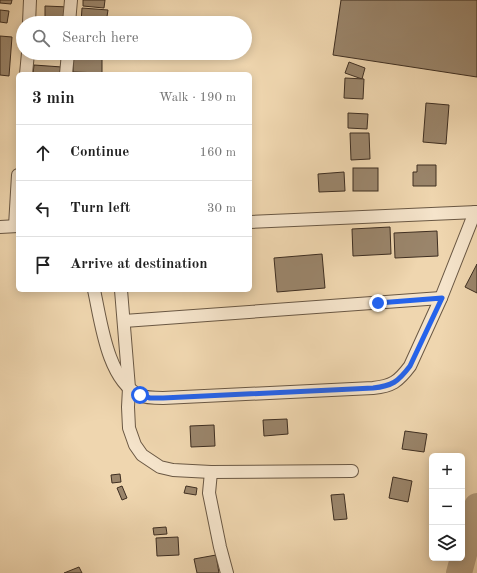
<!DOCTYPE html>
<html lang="en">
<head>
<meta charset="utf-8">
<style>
  body { margin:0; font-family:"Old Standard TT",serif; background:#f2f2f2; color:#222 }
  .controls { position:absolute; right:12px; bottom:12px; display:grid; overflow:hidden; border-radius:6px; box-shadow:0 2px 10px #0003 }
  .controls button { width:36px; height:36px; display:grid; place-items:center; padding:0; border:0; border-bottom:1px solid #e0e0e0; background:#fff; color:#222; font:20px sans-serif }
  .stop { position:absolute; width:12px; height:12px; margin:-9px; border:3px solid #2563eb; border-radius:50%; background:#fff }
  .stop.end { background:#2563eb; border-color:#fff; box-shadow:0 1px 4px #0008 }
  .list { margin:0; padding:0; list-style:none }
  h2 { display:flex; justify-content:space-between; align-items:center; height:52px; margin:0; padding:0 16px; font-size:17px }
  h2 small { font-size:13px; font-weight:400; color:#767676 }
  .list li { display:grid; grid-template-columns:26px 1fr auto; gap:12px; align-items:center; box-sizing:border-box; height:56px; padding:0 16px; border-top:1px solid #e0e0e0 }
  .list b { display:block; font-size:15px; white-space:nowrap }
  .list em { font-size:13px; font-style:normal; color:#767676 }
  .icon { flex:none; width:22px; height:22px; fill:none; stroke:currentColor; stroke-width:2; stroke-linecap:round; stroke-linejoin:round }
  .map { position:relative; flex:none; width:477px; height:573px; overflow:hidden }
  .search { position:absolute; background:#fff; box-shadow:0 2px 10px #0003; left:16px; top:16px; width:236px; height:44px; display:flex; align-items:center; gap:10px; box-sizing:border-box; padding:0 14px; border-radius:22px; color:#767676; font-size:15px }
  .panel { position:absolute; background:#fff; box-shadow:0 2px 10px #0003; left:16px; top:72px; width:236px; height:220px; border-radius:6px }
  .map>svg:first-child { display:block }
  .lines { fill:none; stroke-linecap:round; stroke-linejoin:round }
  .river { stroke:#b39d7f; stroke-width:26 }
  .building { fill:#9a856b; stroke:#3e2e21 }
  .street-casing { stroke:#6a5844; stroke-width:14 }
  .street { stroke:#f5e4cb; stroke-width:12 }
  .route { stroke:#2563eb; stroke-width:5 }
</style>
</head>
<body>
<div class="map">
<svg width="477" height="573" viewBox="0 0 477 573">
  <rect width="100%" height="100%" fill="#efd6af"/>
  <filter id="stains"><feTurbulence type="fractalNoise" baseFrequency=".005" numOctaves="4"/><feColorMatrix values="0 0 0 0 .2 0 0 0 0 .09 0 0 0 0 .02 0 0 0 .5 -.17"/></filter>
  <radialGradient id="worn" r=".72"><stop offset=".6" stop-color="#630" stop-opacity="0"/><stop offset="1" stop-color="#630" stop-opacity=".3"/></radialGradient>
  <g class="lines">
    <polyline class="river" points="459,573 477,506"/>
  </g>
  <g class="building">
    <polygon points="0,0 12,0 11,4 0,3"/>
    <polygon points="83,0 105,0 104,8 83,6"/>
    <polygon points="341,0 477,0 477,77 333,55"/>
    <polygon points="45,6 69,7 69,21 45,21"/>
    <polygon points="82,8 108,10 106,23 81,23"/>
    <polygon points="0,10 9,11 7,23 0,22"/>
    <polygon points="0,36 12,37 9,76 0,75"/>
    <polygon points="37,53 65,53 65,57 37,54"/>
    <polygon points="73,53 102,53 102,73 73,72"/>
    <polygon points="349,62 365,68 362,79 345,73"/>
    <polygon points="34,65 62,67 61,74 33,74"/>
    <polygon points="345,78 364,79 363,99 344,98"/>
    <polygon points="426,103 449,105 446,144 423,142"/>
    <polygon points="348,113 368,114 367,129 348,128"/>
    <polygon points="350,133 369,133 370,159 351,160"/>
    <polygon points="417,165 436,165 436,186 413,186 413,172 417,172"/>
    <rect x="353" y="168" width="25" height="23"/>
    <polygon points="344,172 345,191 319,192 318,174"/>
    <polygon points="390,227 391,254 353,256 352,229"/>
    <polygon points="437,231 438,256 395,258 394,233"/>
    <polygon points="322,254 325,288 277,292 274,258"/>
    <polygon points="477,264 477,293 465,287"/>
    <polygon points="287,419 288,434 264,436 263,420"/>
    <polygon points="214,425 215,446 191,447 190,426"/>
    <polygon points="405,431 427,434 424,452 402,449"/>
    <polygon points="120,474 121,482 112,483 111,475"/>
    <polygon points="393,477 412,481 408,502 389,498"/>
    <polygon points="122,486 127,498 122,500 117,488"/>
    <polygon points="186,486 197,488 196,495 184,493"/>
    <polygon points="344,494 347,519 334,520 331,495"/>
    <polygon points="166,527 167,534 154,535 153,528"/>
    <polygon points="178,537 179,555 157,556 156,538"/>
    <polygon points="216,555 219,573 197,573 194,559"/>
    <polygon points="79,567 82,573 64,573"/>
  </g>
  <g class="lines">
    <g class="street-casing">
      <g id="street">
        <polyline points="29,23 30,0"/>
        <polyline points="69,23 71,0"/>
        <polyline points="26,74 28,53"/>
        <polyline points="66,74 68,53"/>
        <polyline points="250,222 477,212"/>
        <polyline points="15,226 18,175"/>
        <polyline points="0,227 18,226"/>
        <path d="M94 290C101 321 107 379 139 395 146 398 155 398 163 398L373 388C392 386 398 382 410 366L441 298 475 212"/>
        <polyline points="121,290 129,388 128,407 129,428 135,445 142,455 160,467 173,470 211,472 352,471"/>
        <polyline points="124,321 441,298"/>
        <polyline points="211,472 209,493 220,547 227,573"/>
      </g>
    </g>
    <use href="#street" class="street"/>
  </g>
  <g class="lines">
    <path class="route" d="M140 395 150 398H163L373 388C392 386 398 382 410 366L442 298 378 303"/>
  </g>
  <rect width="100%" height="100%" filter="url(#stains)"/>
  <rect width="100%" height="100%" fill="url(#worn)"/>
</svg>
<div class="controls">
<button>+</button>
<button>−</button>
<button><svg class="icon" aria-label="layers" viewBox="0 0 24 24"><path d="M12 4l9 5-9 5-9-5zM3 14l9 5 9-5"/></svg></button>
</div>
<div class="stop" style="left:140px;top:395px"></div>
<div class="stop end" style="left:378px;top:303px"></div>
<div class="search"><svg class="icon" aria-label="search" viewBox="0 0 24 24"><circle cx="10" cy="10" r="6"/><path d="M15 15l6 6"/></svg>Search here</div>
<section class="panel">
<h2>3 min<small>Walk · 190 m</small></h2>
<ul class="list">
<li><svg class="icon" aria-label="ahead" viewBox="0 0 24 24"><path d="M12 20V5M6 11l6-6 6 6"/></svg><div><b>Continue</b></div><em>160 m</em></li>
<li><svg class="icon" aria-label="left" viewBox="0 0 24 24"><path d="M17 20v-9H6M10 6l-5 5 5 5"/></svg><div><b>Turn left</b></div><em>30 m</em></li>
<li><svg class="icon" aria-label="arrive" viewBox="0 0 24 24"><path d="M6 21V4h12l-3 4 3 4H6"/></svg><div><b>Arrive at destination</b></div></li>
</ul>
</section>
</div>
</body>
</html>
